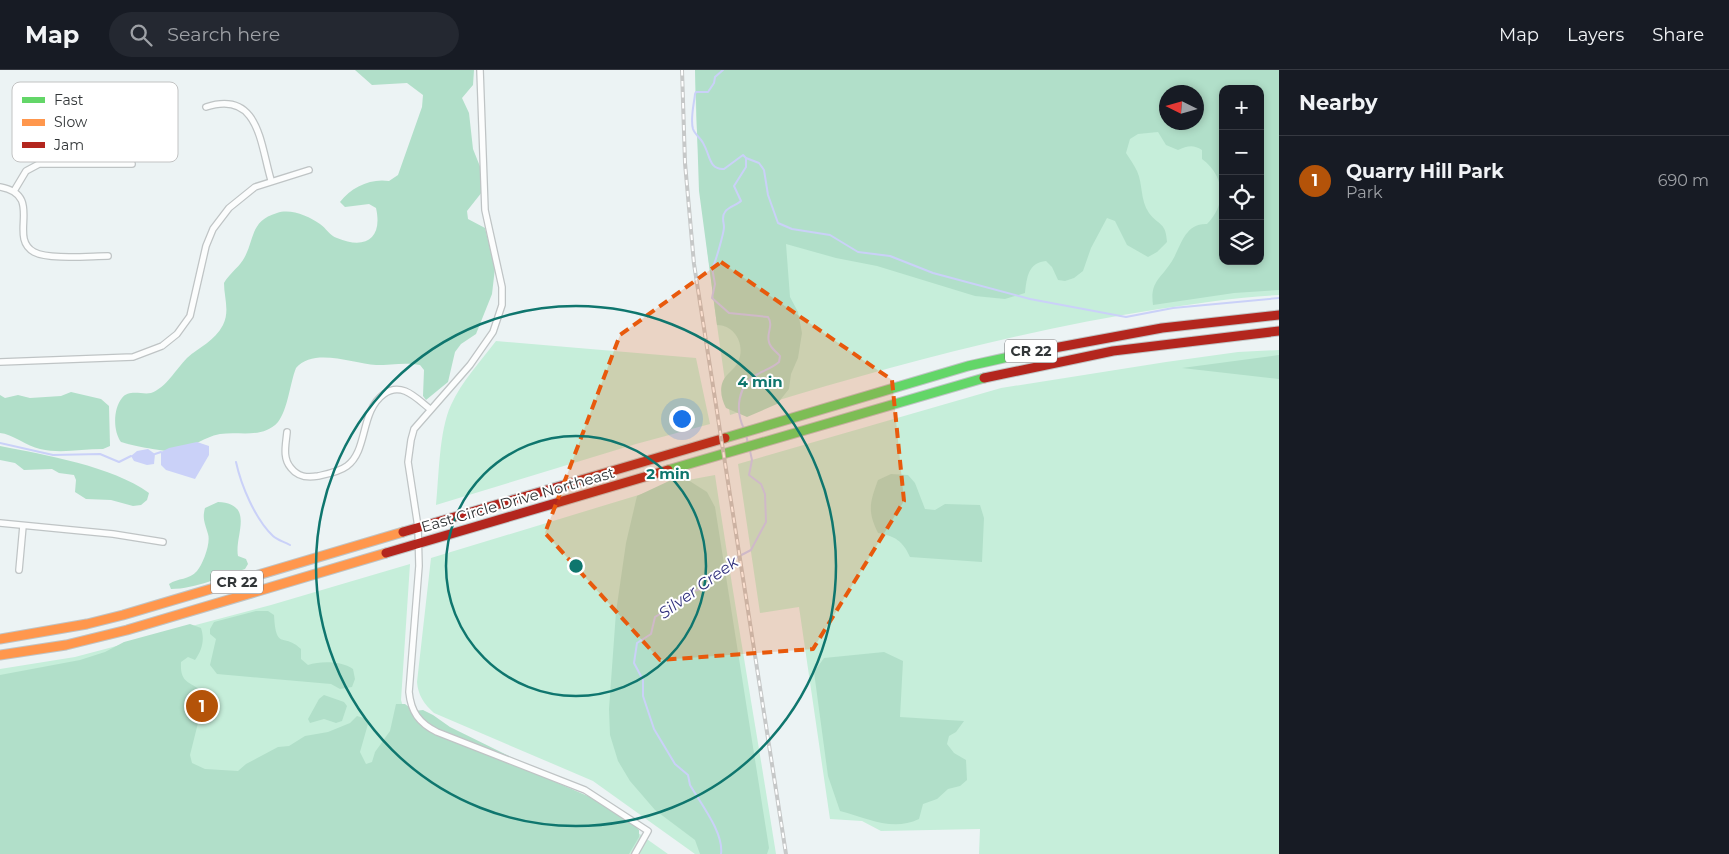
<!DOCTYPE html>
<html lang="en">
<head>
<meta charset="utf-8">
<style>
  body { margin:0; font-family:Montserrat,sans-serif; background:#242831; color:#f1f3f6 }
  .controls { position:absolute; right:15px; top:15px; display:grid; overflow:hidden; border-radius:10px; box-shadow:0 2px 8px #0003 }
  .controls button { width:45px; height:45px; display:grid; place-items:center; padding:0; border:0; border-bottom:1px solid #363941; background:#171b24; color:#f1f3f6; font:25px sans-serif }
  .compass { position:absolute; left:1159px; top:15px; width:45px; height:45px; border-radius:50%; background:#171b24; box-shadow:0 2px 8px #0003; rotate:275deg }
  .you { position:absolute; left:681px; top:348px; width:18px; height:18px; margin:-12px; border:4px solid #fff; border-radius:50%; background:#1a73e8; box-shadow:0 0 0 8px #1a73e833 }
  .badge { display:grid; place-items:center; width:32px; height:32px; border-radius:50%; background:#b45309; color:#fff; font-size:16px; font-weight:700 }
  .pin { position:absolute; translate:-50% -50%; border:2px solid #fff; box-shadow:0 1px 5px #0006 }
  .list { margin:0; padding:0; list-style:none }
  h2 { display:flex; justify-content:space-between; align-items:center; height:65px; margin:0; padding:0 20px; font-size:21px }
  h2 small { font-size:16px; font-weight:400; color:#9ea1a6 }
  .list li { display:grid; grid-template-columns:32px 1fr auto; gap:15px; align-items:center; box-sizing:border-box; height:90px; padding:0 20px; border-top:1px solid #363941 }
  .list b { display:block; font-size:19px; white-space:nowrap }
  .list p { margin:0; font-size:16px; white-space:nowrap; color:#9ea1a6 }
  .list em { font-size:16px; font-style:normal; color:#9ea1a6 }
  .icon { flex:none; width:28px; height:28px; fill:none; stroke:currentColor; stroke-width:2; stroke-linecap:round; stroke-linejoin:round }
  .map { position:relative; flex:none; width:1279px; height:784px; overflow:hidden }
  header { display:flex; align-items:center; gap:30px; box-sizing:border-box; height:70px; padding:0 25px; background:#171b24; border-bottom:1px solid #363941 }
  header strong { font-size:24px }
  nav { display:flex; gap:28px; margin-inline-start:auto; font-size:18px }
  .search { width:350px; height:45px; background:#242831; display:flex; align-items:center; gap:12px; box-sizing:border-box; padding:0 18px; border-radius:28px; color:#9ea1a6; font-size:19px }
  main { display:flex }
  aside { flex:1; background:#171b24 }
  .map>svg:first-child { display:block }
  .green { fill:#c6eeda; fill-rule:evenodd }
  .forest { fill:#b1dfc9; fill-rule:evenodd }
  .water { fill:#cad1f8 }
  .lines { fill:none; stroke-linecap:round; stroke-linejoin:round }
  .stream { stroke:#cad1f8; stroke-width:2 }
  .street-casing { stroke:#bfc4c5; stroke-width:8 }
  .fast-casing { stroke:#bfc4c5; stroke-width:11 }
  .slow-casing { stroke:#bfc4c5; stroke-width:11 }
  .jam-casing { stroke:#bfc4c5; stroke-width:11 }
  .street { stroke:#fcfdfd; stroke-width:5.5 }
  .fast { stroke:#63d668; stroke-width:9 }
  .slow { stroke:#ff974d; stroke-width:9 }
  .jam { stroke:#b3261e; stroke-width:9 }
  .rail-casing { stroke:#c6c8c8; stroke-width:4 }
  .rail { stroke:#fff; stroke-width:2; stroke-dasharray:5.5; stroke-linecap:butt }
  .marked { fill:#e8590c; fill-opacity:0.2; stroke:#e8590c; stroke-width:4; stroke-dasharray:10 6; stroke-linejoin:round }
  .ring { fill:none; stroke:#0f766e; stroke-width:2.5 }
  .labels { text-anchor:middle; stroke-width:4; stroke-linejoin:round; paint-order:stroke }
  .shield { fill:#fff; stroke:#707274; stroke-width:1 }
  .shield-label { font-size:14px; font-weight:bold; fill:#323638 }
  .street-label { font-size:15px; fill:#323638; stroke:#fff }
  .water-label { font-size:16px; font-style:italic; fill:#30307d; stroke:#fff }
  .key { fill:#fff; stroke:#c2c3c3; stroke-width:1 }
  .key-label { font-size:14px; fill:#323638 }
  .centre { fill:#0f766e; stroke:#fff; stroke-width:2.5 }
  .ring-label { font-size:15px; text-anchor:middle; font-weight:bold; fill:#0f766e; stroke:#fff; stroke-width:4; stroke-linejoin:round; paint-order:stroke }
</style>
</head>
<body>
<header>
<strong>Map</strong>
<div class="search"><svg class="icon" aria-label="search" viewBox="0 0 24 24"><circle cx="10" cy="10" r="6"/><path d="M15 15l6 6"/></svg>Search here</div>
<nav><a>Map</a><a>Layers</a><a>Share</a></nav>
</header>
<main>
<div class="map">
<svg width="1279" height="784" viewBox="0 0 1279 784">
  <rect width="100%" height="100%" fill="#ecf3f4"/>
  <g class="green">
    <path d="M695 0H1279V225C1239 227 1199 233 1159 239 1012 262 873 301 730 345 713 229 696 117 695 0ZM1223 19H1260V191H1223ZM1166 22H1196V52H1166Z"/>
    <path d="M496 271 696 288 710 354 636 374 436 435C439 406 439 361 451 335 462 311 480 292 496 271Z"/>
    <polygon points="1279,280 1279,784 979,784 980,759 881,761 862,751 830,749 799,537 760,543 738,394 1001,318 1166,292 1238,282"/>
    <path d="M715 405C734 532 756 658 776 784H695L593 711 434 643C424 634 418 625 417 612L431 488 688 410Z"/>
    <polygon points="410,494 401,630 405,643 634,760 668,784 0,784 0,599 75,587 271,535"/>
  </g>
  <g class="forest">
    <path d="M355 0H474L473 15 462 28 469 43 473 79 481 99 482 122 467 141 468 149 485 158 495 198 492 224 476 264 461 274 455 282 448 312 426 330 423 326 424 300 420 295C406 292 391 295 376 295 354 294 314 277 296 298 290 313 288 339 278 352 263 369 240 361 220 364 203 367 188 381 170 381 160 381 130 375 121 372 113 361 113 339 122 328 129 319 142 325 151 323 166 318 176 299 187 288 199 277 215 271 223 255 230 241 224 227 224 213 229 204 237 199 243 190 255 171 249 151 277 143 290 138 309 146 320 154 326 158 330 166 337 168 365 180 383 169 376 138L369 134 345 137 340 132C351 117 371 108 389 111L398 105 422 37 423 25 407 13 372 15Z"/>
    <path d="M695 0H1279V220L1234 223 1153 235C1150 213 1159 210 1170 194 1181 179 1183 153 1207 154 1227 134 1225 106 1202 89V80C1193 74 1187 76 1178 80L1166 75 1158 62 1138 64 1130 69 1126 83C1130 89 1134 95 1137 101 1143 114 1140 130 1149 143 1159 156 1166 152 1167 172L1157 182 1148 187 1127 175 1115 151 1107 148 1091 178 1083 201 1074 208 1065 211 1058 210 1052 197 1046 191C1028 193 1027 207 1025 223L1005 229 975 226 877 196 836 188 786 174 790 227 798 242 802 263 798 288 791 304 789 319 777 334 747 347 726 338C722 330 719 320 723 311 726 304 735 299 738 292 746 275 735 255 717 255L699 121ZM1223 19H1260V191H1223ZM1166 22H1196V52H1166Z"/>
    <polygon points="1279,285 1279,309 1182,298"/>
    <path d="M71 322 101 329 109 336 110 376 103 379C81 379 61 384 40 379 27 376 12 364 0 363V325L5 328 18 325 30 328 61 326Z"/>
    <path d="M0 376C45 385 112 396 149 423L147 430 141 435 133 436 111 430 86 429 75 422 76 410 74 405 59 403 52 399 24 400 15 393 0 390Z"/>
    <path d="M891 404 908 405 915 413 925 439 935 440 945 434 980 435 984 448 982 492 910 487C903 471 895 466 878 463 867 441 870 432 878 410Z"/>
    <polygon points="688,410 707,422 715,437 769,778 767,784 700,784 695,770 655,740 630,711 618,691 610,665 609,639 616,542 626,473 637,426 669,411"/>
    <path d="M218 432C256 434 234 466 238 486L246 489 248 494 245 499C222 506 196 519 171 519L169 514C178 508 189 510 197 501 203 494 211 473 208 464 205 453 202 449 205 438Z"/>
    <path d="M256 541H268L274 545C276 582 284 562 301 579V589L308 595C321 591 341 591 353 599L355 609 352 617 340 619 331 614 217 604 210 595 216 569 210 564V559L214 552Z"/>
    <path d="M190 554 201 558C205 570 202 580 195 590L188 587 181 592C180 613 188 611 204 622V629L190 685 192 693 205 699 238 701 246 694 278 677 289 676 305 666 328 662 350 653 357 646 364 648 368 654 360 682 366 694 372 692 375 682 390 661 396 634H405L414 641 423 640 433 645 450 657 523 693 537 704 590 727 633 754 639 760V767L629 784H0V605L80 590 105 582 124 572Z"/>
    <path d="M884 582 903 591 900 647 964 651 956 662 949 666 947 674 954 683 966 690 967 710 960 716 948 719 937 729 923 734 919 749C892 762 868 748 840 741L828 706 814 602 824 588Z"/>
    <polygon points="324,625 344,632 347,636 342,651 336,653 324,649 310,653 308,649 319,629"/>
  </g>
  <g class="water">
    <polygon points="197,372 209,376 209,385 195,409 166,400 161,395 161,382 169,378"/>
    <polygon points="148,379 155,384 154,394 147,395 134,391 131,386 137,381"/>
  </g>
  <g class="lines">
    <g class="stream">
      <path d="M723 0 715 7 714 13 708 22H696L695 24C694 34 690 49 693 59 695 65 702 69 704 75 710 85 709 100 724 99L743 85 746 88V97L734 116 741 131C737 135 728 137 725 142 721 147 724 152 724 157 724 162 715 195 712 198L715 214 712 228 729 243 768 247C774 256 766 263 769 272 770 278 776 281 780 286L779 292C772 298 765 300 758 304 737 315 735 340 744 359"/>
      <polyline points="746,88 759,93 764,100 768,125 778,153 792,159 830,165 858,182 890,186 933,203 1030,229 1126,247 1173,238 1279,228"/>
      <polyline points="746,364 748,374"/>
      <polyline points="0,373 53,385 100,384 119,392 131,386"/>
      <polyline points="155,384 161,382"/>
      <path d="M236 392C241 415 255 449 273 466 277 470 285 472 290 475"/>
      <path d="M721 784C724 763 701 734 690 715L688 705 675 694 654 659 643 626V610L634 593 637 573 651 564 655 547 665 541 688 522 698 520 706 515 730 491 751 480 766 452 765 424 761 414 749 405 752 390 750 381"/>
    </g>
    <g class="street-casing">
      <g id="street">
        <path d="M480 0 485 140 502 217V235L493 262 470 295 414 359 411 370 408 392 418 457 419 496 409 622C411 642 419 653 437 662L585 720 648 761 635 784"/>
        <path d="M206 37C259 20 260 73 271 110"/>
        <path d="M0 117C45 125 7 167 34 182 49 190 90 186 108 186"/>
        <polyline points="14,121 26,101 39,94 132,94"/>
        <polyline points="0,292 133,287 162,276 177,264 190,246 206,176 213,159 229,138 255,117 309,100"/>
        <path d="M287 362C286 374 282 388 291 398 298 407 307 408 318 406 327 404 339 402 347 396 368 381 360 341 384 324 402 311 417 329 430 339"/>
        <polyline points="0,453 113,464 163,472"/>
        <polyline points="19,500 23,456"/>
      </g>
    </g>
    <g class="fast-casing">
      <g id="fast">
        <polyline points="725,368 968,296 1027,283"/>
        <polyline points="668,400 984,308"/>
      </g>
    </g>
    <g class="slow-casing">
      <g id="slow">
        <polyline points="0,569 87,554 123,545 403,462"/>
        <polyline points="0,585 66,575 127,560 386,483"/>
      </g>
    </g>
    <g class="jam-casing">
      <g id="jam">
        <polyline points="1027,283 1162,258 1279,245"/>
        <polyline points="984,308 1113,281 1279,261"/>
        <polyline points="403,462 725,368"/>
        <polyline points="386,483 668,400"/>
      </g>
    </g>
    <use href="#street" class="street"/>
    <use href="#fast" class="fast"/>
    <use href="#slow" class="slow"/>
    <use href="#jam" class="jam"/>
    <g class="rail-casing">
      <polyline id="rail" points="682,0 685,93 694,194 786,784"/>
    </g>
    <use href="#rail" class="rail"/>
  </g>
  <path class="marked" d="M721 192 892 310 904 431 813 579 660 590 545 463 620 265Z"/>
  <g class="ring">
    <circle cx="576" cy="496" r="130"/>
    <circle cx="576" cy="496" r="260"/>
  </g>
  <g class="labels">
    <g class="shield">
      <rect x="1005" y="269.5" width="52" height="23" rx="4"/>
      <rect x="211" y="500.5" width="52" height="23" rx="4"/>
    </g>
    <g class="shield-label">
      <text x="1031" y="286">CR 22</text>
      <text x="237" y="517">CR 22</text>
    </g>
    <g class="street-label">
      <text transform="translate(518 430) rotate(-16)" y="5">East Circle Drive Northeast</text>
    </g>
    <g class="water-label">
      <text transform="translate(698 517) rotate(-36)" y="6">Silver Creek</text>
    </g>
  </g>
  <rect x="12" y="12" width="166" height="80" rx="8" class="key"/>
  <rect x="22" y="27" width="23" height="6" fill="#63d668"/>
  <rect x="22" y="49" width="23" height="7" fill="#ff974d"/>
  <rect x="22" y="72" width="23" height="6" fill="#b3261e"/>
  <g class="key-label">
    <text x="54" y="35">Fast</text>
    <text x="54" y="57">Slow</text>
    <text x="54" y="80">Jam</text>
  </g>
  <circle cx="576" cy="496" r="8" class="centre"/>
  <g class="ring-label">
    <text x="760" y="317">4 min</text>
    <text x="668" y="409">2 min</text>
  </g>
</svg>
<div class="controls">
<button>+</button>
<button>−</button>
<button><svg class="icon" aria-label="locate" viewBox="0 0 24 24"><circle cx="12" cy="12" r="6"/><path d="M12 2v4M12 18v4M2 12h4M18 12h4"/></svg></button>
<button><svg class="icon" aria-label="layers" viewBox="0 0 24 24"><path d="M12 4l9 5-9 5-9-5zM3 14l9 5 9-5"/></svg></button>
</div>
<svg class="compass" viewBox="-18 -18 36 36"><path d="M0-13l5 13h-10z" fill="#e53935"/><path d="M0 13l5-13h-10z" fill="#9ea1a6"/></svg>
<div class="you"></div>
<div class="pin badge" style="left:202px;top:636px">1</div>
</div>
<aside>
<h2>Nearby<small></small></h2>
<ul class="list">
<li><span class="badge">1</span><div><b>Quarry Hill Park</b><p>Park</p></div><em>690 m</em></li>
</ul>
</aside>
</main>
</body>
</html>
